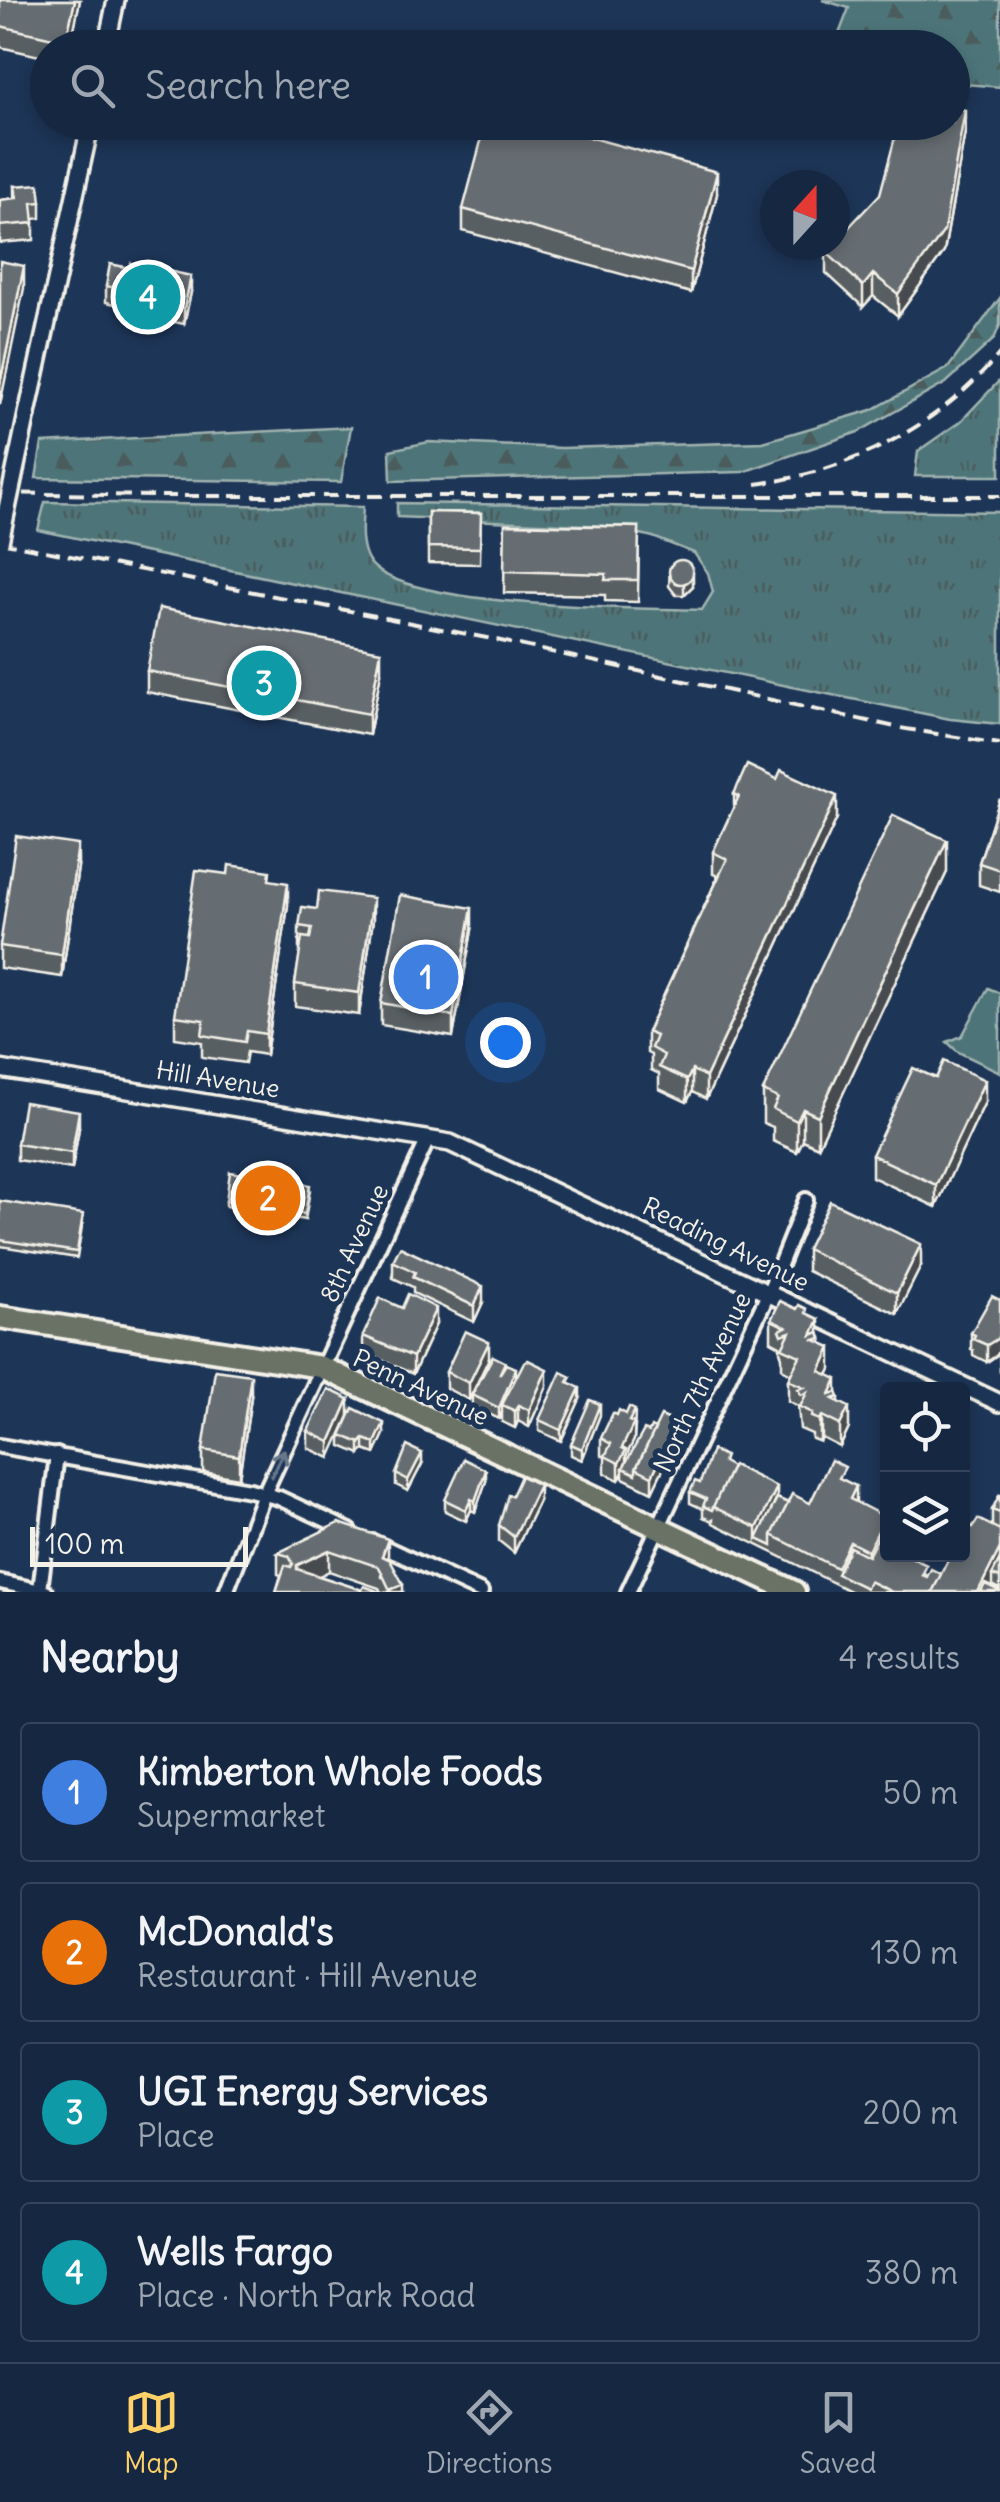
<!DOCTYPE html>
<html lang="en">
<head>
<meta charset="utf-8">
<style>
  body { margin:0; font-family:Delius,sans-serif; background:#23344c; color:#f1f3f6 }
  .controls { position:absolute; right:30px; bottom:30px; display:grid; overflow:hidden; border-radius:10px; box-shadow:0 5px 15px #0003 }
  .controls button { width:90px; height:90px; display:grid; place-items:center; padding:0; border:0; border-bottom:2px solid #35445a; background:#162841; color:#f1f3f6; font:50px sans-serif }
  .compass { position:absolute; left:760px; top:170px; width:90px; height:90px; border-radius:50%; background:#162841; box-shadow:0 5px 15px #0003; rotate:21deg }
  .scale { position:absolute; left:30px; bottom:25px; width:218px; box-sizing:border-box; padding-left:10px; border:5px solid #f4f1e8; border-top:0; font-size:28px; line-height:35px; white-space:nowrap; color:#f4f1e8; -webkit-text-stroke:8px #1d3557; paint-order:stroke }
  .you { position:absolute; left:505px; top:1042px; width:35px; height:35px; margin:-25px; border:8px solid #fff; border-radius:50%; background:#1a73e8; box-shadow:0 0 0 15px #1a73e833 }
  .badge { display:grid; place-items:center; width:65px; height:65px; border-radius:50%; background:#ffd166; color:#fff; font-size:32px; font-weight:700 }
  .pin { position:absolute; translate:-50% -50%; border:5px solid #fff; box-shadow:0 2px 10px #0006 }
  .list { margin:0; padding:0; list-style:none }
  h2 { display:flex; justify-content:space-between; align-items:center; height:130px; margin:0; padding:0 40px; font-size:42px }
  h2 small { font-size:32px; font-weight:400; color:#9ea6b1 }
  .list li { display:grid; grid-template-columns:65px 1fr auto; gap:30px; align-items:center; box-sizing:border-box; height:140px; margin:0 20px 20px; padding:0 20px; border:2px solid #35445a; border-radius:10px }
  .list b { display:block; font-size:38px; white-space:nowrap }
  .list p { margin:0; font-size:32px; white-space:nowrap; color:#9ea6b1 }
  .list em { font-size:32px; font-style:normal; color:#9ea6b1 }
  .icon { flex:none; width:55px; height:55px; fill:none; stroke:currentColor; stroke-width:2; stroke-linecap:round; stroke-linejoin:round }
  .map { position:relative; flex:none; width:1000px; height:1592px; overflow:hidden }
  .search { position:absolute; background:#162841; box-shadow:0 5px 15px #0003; left:30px; right:30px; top:30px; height:110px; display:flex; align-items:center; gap:25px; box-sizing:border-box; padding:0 35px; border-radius:55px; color:#9ea6b1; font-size:38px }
  .sheet { height:770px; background:#162841 }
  nav { display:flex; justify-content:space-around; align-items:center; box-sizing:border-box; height:140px; border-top:2px solid #35445a; background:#162841; font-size:28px; color:#9ea6b1 }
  nav a { display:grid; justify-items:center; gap:5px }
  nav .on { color:#ffd166 }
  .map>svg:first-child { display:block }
  .grass { fill:url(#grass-tufts); stroke:#a1b3b0; stroke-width:2.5 }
  .forest { fill:url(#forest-firs); stroke:#a1b3b0; stroke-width:2.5 }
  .garden { fill:#4e7579; stroke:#a1b3b0; stroke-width:2.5 }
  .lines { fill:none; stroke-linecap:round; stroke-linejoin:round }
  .minor-casing { stroke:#f4f1e8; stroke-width:20 }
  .tertiary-casing { stroke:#f4f1e8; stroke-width:22 }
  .primary-casing { stroke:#f4f1e8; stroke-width:28 }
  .minor { stroke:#1d3557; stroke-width:12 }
  .tertiary { stroke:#1d3557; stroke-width:15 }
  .primary { stroke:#6b7165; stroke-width:20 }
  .rail { stroke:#f4f1e8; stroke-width:4; stroke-dasharray:15 8; stroke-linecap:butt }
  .tertiary-bridge-casing { stroke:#f4f1e8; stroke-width:22; stroke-linecap:butt }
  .tertiary-bridge { stroke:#1d3557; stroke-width:15 }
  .wall { fill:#585e62; stroke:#f4f1e8; stroke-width:2.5 }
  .shaded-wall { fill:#474c50; stroke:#f4f1e8; stroke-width:2.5 }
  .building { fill:#666d72; stroke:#f4f1e8; stroke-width:2.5 }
  .oneway { stroke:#68778a }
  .labels { text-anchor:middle; stroke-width:10; stroke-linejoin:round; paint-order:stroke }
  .street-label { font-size:25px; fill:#f4f1e8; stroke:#1d3557 }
</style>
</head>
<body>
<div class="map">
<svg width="1000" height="1592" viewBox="0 0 1000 1592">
  <defs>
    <pattern id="grass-tufts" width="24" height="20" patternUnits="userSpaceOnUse" patternTransform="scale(2.5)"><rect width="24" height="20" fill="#4e7579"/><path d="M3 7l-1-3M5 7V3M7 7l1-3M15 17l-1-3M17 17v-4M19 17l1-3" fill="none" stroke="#4b5c5d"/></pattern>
    <pattern id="forest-firs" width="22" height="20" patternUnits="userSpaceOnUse" patternTransform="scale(2.5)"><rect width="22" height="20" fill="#4e7579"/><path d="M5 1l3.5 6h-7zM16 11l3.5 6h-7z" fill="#4b5c5d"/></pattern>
  </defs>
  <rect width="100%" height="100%" fill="#1d3557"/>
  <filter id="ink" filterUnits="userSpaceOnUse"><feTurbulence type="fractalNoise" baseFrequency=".01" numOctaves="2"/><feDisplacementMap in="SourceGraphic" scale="20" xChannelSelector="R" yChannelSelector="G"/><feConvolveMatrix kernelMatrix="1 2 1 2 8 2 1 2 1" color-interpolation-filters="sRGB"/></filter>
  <g filter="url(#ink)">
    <g class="grass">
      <polygon points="1000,380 1000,476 915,476 918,451 961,421"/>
      <path d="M45 502 363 507C362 524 359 545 369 561 399 609 642 608 702 610L713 592 708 573 694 553 653 537 608 526 397 517V503L1000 512V724L950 719 788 686 38 530Z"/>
    </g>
    <g class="forest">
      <polygon points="822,0 1000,0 1000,87 953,83 952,48 834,47 849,8"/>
      <polygon points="1000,298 1000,325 994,339 946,383 858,432 743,472 391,481 390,450 429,442 562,448 763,442 872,410 948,368"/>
      <polygon points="351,427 341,482 36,478 42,443"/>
    </g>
    <polygon class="garden" points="988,988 1000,993 1000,1072 958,1052 947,1042 962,1036"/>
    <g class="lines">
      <g class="minor-casing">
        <g id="minor">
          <polyline points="0,1446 250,1490 279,1498 350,1531"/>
          <polyline points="373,1542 481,1592"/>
          <polyline points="0,1582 46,1592"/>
          <polyline points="40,1590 57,1455"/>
          <polyline points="226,1592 264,1494 428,1139"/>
          <polyline points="628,1592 769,1292 806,1200"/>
        </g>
      </g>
      <g class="tertiary-casing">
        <g id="tertiary">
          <polyline points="106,48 116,0"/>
          <polyline points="27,414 91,122"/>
          <polyline points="0,1069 450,1143 1000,1403"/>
        </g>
      </g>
      <g class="primary-casing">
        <polyline id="primary" points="0,1317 321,1367 794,1592"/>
      </g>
      <use href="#minor" class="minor"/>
      <use href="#tertiary" class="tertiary"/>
      <use href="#primary" class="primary"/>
      <g class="rail">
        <path d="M756 484C850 472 940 426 1000 353"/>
        <polyline points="0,493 157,496 1000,496"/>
        <polyline points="0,542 487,638 900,728 1000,744"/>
      </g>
      <g class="tertiary-bridge-casing">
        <polyline id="tertiary-bridge" points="0,542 27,414"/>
      </g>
      <use href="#tertiary-bridge" class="tertiary-bridge"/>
    </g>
    <g class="wall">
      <polygon points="0,0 80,0 70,48 48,48 48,58 0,47"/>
      <polygon points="965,132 944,252 898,316 873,296 863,307 826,273 826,252"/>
      <polygon points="15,186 41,202 41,218 34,219 34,240 0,243 0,200 15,198"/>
      <polygon points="717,194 691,293 463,231 463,209"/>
      <polygon points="106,286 191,292 184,324 124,311 124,306 106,302"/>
      <polygon points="428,512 481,513 480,564 428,563"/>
      <polygon points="505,524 639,527 638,602 605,601 605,595 504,593"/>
      <polygon points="670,567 693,586 684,595 676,595 669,586"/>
      <polygon points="147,671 381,673 369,735 147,692"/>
      <polygon points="734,794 837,818 706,1099 692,1092 687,1102 659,1089 659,1074 651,1070 651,1055 647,1053 647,1032 718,876 713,874 713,852 734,806"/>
      <polygon points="1000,799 1000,892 979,885 979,863"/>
      <polygon points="78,867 62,977 0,968 0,943"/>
      <polygon points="947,872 818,1147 803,1140 797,1152 773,1141 773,1127 763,1123 763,1091"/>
      <polygon points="270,881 288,905 266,1055 247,1052 245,1063 202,1057 202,1042 175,1038 175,1016"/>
      <polygon points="373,920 359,1015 295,1006 295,984 301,948 299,948 299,926"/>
      <polygon points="472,930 453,1037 381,1025 381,1003"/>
      <polygon points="985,1102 936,1207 872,1177 872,1155"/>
      <polygon points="79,1128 72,1169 17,1160 17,1144"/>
      <polygon points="310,1190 305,1220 283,1216 282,1222 247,1216 247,1210 226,1206 226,1201"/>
      <polygon points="0,1201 83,1220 77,1258 0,1246"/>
      <polygon points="807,1249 921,1266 897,1314 807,1271"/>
      <polygon points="393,1261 483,1302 474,1322 413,1293 413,1287 393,1278"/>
      <polygon points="1000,1300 1000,1373 999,1351 997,1355 987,1362 973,1355 973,1350 971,1349 971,1333"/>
      <polygon points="402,1308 436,1324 413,1374 363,1352 363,1336"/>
      <polygon points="807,1314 819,1333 831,1369 828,1375 837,1393 839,1402 849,1428 840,1447 822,1438 820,1442 812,1439 812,1434 800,1429 798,1406 788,1401 788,1380 791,1374 782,1369 782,1357 780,1351 780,1346 771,1341 771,1320"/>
      <polygon points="489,1358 469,1400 446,1388 446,1372"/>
      <polygon points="505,1366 516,1379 547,1386 529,1427 518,1421 515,1428 502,1422 502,1412 499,1419 472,1406 472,1395"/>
      <polygon points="251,1397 239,1478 203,1472 203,1450"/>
      <polygon points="349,1399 330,1458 308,1448 308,1431"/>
      <polygon points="580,1399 561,1441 539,1431 539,1420"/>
      <polygon points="600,1415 582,1460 571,1455 571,1444"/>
      <polygon points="635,1426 634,1440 626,1456 626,1462 649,1432 677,1439 652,1492 623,1478 623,1472 619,1480 605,1473 605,1457 601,1455 601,1438"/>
      <polygon points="384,1434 375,1454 364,1450 360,1454 341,1446 341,1435"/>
      <polygon points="422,1464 408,1491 396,1485 396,1474"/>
      <polygon points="725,1464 777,1498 788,1503 810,1503 845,1481 856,1502 885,1533 882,1539 916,1554 916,1560 927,1577 941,1574 973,1527 992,1526 992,1510 1000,1494 1000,1589 992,1585 991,1587 1000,1592 852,1592 713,1523 713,1520 712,1521 703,1517 703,1509 690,1503 690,1492"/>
      <polygon points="486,1481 475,1512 471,1510 466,1521 445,1511 445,1500"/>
      <polygon points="539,1501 514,1553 499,1541 499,1525"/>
      <polygon points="339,1523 388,1559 403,1592 381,1592 379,1588 329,1571 319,1576 362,1590 380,1592 276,1592 281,1575 278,1574 278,1553"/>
    </g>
    <g class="shaded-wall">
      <polygon points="75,0 80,0 70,48 66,48 66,41"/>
      <polygon points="965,110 965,132 944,252 898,316 898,294"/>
      <polygon points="717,172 717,194 691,293 691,271"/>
      <polygon points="24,266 24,288 0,405 0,384"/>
      <polygon points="873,274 873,296 863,307 863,286"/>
      <polygon points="191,276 191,292 184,324 184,308"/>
      <polygon points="693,575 693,586 684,595 684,584"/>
      <polygon points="381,651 381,673 369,735 369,714"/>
      <polygon points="837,796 837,818 706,1099 706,1077"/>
      <polygon points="947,840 947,872 818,1147 818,1116"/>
      <polygon points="78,845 78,867 62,977 62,955"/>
      <polygon points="288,883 288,905 266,1055 266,1034"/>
      <polygon points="373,898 373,920 359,1015 359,993"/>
      <polygon points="472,908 472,930 453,1037 453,1016"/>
      <polygon points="692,1070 692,1092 687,1102 687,1080"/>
      <polygon points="985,1080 985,1102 936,1207 936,1185"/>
      <polygon points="803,1109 803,1140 797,1152 797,1121"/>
      <polygon points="79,1111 79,1128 72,1169 72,1153"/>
      <polygon points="921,1244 921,1266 897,1314 897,1293"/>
      <polygon points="483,1286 483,1302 474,1322 474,1306"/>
      <polygon points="436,1308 436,1324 413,1374 413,1357"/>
      <polygon points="819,1319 819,1339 821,1338 821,1359 812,1335"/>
      <polygon points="1000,1333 1000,1350 999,1344 999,1351 997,1355 987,1362 987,1345"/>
      <polygon points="489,1342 489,1358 469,1400 469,1383"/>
      <polygon points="831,1347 831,1369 820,1392 820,1371"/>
      <polygon points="516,1368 516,1379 502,1405 502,1412 499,1419 499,1408"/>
      <polygon points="547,1369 547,1386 529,1427 529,1410"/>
      <polygon points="251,1375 251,1397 239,1478 239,1456"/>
      <polygon points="837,1379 837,1397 839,1397 839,1419 830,1394"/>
      <polygon points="580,1388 580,1399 561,1441 561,1430"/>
      <polygon points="349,1399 349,1416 330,1458 330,1442"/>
      <polygon points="600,1404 600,1415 582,1460 582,1449"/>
      <polygon points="518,1405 518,1421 515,1428 515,1411"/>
      <polygon points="849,1407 849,1428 840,1447 840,1425"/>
      <polygon points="635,1410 634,1440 626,1456 626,1466 623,1468 623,1472 619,1480 619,1463 622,1448 629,1421"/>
      <polygon points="822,1416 822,1438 820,1442 820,1420"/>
      <polygon points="384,1423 384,1434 375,1454 375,1443"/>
      <polygon points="677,1423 677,1439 652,1492 652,1476"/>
      <polygon points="364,1439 364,1450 360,1454 360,1443"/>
      <polygon points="422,1453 422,1464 408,1491 408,1480"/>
      <polygon points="486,1470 486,1481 475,1512 475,1501"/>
      <polygon points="539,1485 539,1501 514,1553 514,1537"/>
      <polygon points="856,1486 856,1502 850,1499"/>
      <polygon points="777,1487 777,1503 757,1539 757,1528"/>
      <polygon points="471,1499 471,1510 466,1521 466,1510"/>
      <polygon points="885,1517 885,1533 868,1567 868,1551"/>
      <polygon points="388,1539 388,1561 382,1578 382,1556"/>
      <polygon points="1000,1548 1000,1570 992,1575 992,1585 989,1592 978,1592"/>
      <polygon points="329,1550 329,1571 297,1587 297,1565"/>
      <polygon points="403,1584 403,1592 390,1592 390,1590"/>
    </g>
    <g class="building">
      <polygon points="0,0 75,0 66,41 0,26"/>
      <polygon points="181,34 189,36 187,42 213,48 178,48"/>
      <polygon points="226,43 247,48 226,48"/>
      <polygon points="952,107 965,110 944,231 898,294 873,274 863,286 826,252 833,245 835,245 835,242 880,194 899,122 952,122"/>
      <polygon points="486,122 533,122 717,172 691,271 463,209"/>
      <polygon points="39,184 41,202 32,203 34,223 0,226 0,200 17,198 15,186"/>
      <polygon points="0,261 24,266 0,384"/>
      <polygon points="131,263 191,276 184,308 124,295 126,290 106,286 110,264 130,268"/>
      <polygon points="428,512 481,513 480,548 428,547"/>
      <polygon points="505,524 639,527 638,580 605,580 606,574 504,571"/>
      <circle cx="681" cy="572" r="12"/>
      <polygon points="159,608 381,651 369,714 147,671"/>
      <polygon points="747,765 777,779 781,770 837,796 706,1077 692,1070 687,1080 659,1067 664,1055 651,1048 656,1036 647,1032 727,859 713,852 739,796 734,794"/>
      <polygon points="1000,799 1000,870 979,863"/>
      <polygon points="893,815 947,840 818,1116 803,1109 797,1121 773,1109 778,1098 763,1091"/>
      <polygon points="16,836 78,845 62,955 0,946"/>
      <polygon points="229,865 270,871 269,880 288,883 266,1034 247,1031 245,1042 202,1035 204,1020 175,1016 196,870 228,874"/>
      <polygon points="319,891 373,898 359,993 295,984 302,937 310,938 312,928 299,926 302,907 317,909"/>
      <polygon points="400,895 472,908 453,1016 381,1003"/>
      <polygon points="944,1061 985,1080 936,1185 872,1155 913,1068 936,1078"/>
      <polygon points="24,1102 79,1111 72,1153 17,1144"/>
      <polygon points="230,1172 310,1185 305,1214 283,1211 282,1216 247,1211 248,1204 226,1201"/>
      <polygon points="0,1201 83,1214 77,1252 0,1240"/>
      <polygon points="830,1201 921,1244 897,1293 807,1249"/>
      <polygon points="400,1247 483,1286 474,1306 413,1277 415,1272 393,1261"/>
      <polygon points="408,1294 436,1308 413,1357 363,1336 380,1298 402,1308"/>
      <polygon points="992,1296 1000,1300 1000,1333 997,1339 987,1345 973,1339 975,1335 971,1333"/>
      <polygon points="780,1301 797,1309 799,1305 807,1309 806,1313 819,1319 812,1335 819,1332 821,1338 815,1340 831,1347 820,1371 837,1379 830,1394 837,1392 839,1397 833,1399 849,1407 840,1425 822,1416 820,1420 812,1417 813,1413 800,1407 807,1392 801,1395 798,1389 804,1387 788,1380 800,1356 782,1348 790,1332 782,1335 780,1330 786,1327 771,1320"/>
      <polygon points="465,1331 489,1342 469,1383 446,1372"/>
      <polygon points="493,1356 505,1362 499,1375 506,1364 516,1368 499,1408 472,1395"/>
      <polygon points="528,1360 547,1369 529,1410 518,1405 515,1411 502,1405 524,1362"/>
      <polygon points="215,1370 251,1375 239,1456 203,1450"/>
      <polygon points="561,1372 571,1377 568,1382 580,1388 561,1430 539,1420"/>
      <polygon points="328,1389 349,1399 330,1442 308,1431"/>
      <polygon points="590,1400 600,1404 582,1449 571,1444"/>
      <polygon points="629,1407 635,1410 629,1421 634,1423 622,1448 626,1450 619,1463 605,1456 611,1444 601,1438 613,1413 617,1415 619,1410 626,1414"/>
      <polygon points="353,1408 384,1423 375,1443 364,1439 360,1443 341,1435"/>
      <polygon points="661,1416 677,1423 652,1476 636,1468"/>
      <polygon points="651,1427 655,1429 636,1468 636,1474 623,1468 644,1430 649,1432"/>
      <polygon points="407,1446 422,1453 408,1480 396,1474"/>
      <polygon points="712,1450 725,1456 723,1462 732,1467 712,1510 703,1506 706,1499 690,1492 695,1481 700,1483"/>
      <polygon points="464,1459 486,1470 475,1501 471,1499 466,1510 445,1500"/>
      <polygon points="831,1460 845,1467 839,1478 856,1486 850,1499 885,1517 868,1551 850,1542 837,1568 772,1535 792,1494 810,1503"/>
      <polygon points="733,1465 777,1487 757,1528 713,1507"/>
      <polygon points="521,1476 539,1485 514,1537 499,1525 508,1495 512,1496"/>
      <polygon points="1000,1494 1000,1513 992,1510"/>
      <polygon points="777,1498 788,1503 772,1535 772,1546 757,1539"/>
      <polygon points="978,1519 1000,1530 1000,1548 978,1592 932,1592 951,1554 962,1554 962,1532 967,1524 973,1527"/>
      <polygon points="339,1523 388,1539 382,1556 390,1560 403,1584 390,1590 379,1567 329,1550 297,1565 297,1569 362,1590 364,1586 380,1592 276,1592 285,1565 291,1567 293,1564 289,1556 278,1553"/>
      <polygon points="878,1537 888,1542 888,1554 913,1554 912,1558 927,1565 922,1575 927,1577 931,1569 941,1574 932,1592 892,1592 869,1581 866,1588 837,1574 850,1547 868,1556"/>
      <polygon points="1000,1559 1000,1578 992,1575"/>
      <polygon points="985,1584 1000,1591 1000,1592 981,1592"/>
    </g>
    <defs><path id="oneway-shaft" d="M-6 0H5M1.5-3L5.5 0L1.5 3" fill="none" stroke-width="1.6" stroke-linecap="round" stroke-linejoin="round" transform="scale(2.5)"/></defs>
    <use class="oneway" href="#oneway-shaft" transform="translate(278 1463) rotate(-65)"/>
  </g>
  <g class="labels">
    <g class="street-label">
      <text transform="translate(218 1079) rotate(9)" y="9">Hill Avenue</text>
      <text transform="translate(354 1243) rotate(-65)" y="9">8th Avenue</text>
      <text transform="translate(726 1244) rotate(26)" y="9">Reading Avenue</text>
      <text transform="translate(702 1382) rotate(-65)" y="9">North 7th Avenue</text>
      <text transform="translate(421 1387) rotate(25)" y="9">Penn Avenue</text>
    </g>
  </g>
</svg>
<div class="controls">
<button><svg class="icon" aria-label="locate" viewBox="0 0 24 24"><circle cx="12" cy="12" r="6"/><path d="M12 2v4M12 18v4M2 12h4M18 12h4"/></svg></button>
<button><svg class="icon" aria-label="layers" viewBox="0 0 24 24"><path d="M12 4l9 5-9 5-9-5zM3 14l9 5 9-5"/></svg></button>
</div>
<svg class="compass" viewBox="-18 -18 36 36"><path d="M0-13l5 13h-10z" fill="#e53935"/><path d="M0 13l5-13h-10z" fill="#9ea6b1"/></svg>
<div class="scale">100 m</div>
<div class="you"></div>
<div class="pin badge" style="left:426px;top:977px;background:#3f7fe0">1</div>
<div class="pin badge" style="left:268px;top:1198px;background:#e8710a">2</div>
<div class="pin badge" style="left:264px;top:683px;background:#0f9aa8">3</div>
<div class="pin badge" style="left:148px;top:297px;background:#0f9aa8">4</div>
<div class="search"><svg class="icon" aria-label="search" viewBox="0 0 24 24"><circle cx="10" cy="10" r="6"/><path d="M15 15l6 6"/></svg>Search here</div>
</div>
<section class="sheet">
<h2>Nearby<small>4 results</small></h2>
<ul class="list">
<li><span class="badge" style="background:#3f7fe0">1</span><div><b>Kimberton Whole Foods</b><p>Supermarket</p></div><em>50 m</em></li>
<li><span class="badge" style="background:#e8710a">2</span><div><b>McDonald's</b><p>Restaurant · Hill Avenue</p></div><em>130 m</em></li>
<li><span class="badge" style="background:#0f9aa8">3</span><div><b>UGI Energy Services</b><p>Place</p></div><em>200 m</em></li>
<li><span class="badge" style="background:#0f9aa8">4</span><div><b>Wells Fargo</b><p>Place · North Park Road</p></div><em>380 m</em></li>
</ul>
</section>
<nav>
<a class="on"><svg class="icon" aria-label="map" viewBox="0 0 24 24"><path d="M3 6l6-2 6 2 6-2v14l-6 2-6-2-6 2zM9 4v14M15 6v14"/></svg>Map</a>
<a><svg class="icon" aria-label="directions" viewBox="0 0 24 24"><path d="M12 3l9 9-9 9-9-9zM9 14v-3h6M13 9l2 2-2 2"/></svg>Directions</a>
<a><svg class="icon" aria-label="saved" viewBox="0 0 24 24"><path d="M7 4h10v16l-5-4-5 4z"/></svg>Saved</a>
</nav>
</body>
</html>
